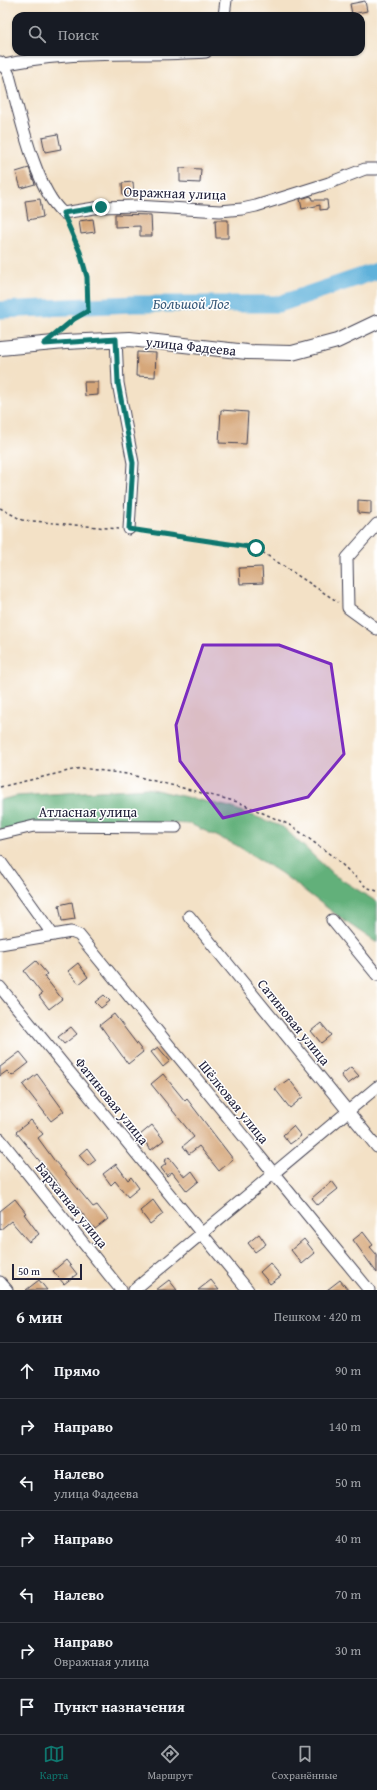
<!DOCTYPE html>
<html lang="ru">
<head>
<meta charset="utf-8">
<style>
  body { margin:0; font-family:"Gentium Book Plus",serif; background:#20242c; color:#f1f3f6 }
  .scale { position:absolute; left:12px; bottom:10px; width:70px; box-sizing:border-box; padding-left:4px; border:2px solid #22223b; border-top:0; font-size:11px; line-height:14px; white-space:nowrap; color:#22223b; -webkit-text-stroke:3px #fff; paint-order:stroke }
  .stop { position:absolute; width:12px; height:12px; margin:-9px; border:3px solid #0f766e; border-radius:50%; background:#fff }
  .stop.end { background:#0f766e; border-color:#fff; box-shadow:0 1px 4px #0008 }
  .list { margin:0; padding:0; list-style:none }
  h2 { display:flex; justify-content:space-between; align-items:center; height:52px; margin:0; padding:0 16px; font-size:17px }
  h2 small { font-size:13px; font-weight:400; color:#9ea1a6 }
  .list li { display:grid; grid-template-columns:26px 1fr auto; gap:12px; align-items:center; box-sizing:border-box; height:56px; padding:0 16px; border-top:1px solid #363941 }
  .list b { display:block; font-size:15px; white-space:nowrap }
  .list p { margin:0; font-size:13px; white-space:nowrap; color:#9ea1a6 }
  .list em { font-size:13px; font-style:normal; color:#9ea1a6 }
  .icon { flex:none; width:22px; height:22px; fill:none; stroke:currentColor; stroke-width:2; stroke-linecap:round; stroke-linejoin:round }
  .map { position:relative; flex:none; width:377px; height:1290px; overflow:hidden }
  .search { position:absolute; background:#171b24; box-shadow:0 1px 3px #0004; left:12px; right:12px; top:12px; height:44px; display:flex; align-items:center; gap:10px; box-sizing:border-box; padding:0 14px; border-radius:12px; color:#9ea1a6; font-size:15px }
  .sheet { height:444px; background:#171b24 }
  nav { display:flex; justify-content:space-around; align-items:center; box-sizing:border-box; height:56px; border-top:1px solid #363941; background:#171b24; font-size:11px; color:#9ea1a6 }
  nav a { display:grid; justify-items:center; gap:2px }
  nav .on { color:#0f766e }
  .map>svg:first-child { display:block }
  .forest { fill:#62b07a; stroke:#42695a }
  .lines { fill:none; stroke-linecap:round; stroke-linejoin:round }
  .river { stroke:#5fb1da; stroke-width:17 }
  .building { fill:#d6a77a }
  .minor-casing { stroke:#413f50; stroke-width:13 }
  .tertiary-casing { stroke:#413f50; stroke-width:16 }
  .path { stroke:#413f50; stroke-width:1.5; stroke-dasharray:3 3; stroke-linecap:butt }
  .minor { stroke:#fff; stroke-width:11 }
  .tertiary { stroke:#fff; stroke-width:14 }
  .route { stroke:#0f766e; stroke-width:5 }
  .marked { fill:#7b2cbf; fill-opacity:0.2; stroke:#7b2cbf; stroke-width:3; stroke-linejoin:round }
  .labels { text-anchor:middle; stroke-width:3; stroke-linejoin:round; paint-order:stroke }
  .street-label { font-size:14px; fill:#22223b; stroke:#fff }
  .water-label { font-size:15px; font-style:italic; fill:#3a5b7b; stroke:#fff }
</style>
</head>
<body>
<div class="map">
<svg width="377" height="1290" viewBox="0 0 377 1290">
  <rect width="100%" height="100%" fill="#fff"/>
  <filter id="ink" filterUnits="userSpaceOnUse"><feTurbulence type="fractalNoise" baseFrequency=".025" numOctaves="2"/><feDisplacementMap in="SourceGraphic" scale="8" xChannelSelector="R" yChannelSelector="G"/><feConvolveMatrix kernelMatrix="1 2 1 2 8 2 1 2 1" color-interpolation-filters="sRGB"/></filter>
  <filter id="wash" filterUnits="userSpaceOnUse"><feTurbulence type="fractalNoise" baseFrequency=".012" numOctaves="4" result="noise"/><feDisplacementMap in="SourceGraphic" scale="16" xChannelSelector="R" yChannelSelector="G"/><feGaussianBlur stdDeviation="0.9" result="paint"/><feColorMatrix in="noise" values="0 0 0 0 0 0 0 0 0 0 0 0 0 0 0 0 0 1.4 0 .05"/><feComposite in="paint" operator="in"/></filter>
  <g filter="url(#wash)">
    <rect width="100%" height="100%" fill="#f3e1c6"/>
    <polygon class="forest" points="147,788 230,807 283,827 334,875 377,902 377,943 346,922 281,873 236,845 190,824 121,821 0,830 0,800 17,796"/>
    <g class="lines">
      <polyline class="river" points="0,310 133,304 279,304 377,271"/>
    </g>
    <g id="blocks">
      <g class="building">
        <polygon points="365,1 367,11 352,14 350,4"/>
        <polygon points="58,134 61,149 45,152 42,137"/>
        <polygon points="29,168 35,184 21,188 16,172"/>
        <polygon points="180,168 201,169 200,183 180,182"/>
        <polygon points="133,182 134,194 123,196 122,183"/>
        <polygon points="311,196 312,200 327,200 328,209 320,210 320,205 302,209 300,199"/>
        <polygon points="40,199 43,217 28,220 25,201"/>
        <polygon points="115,214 151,215 152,236 140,236 140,226 115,227"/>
        <polygon points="93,219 95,232 81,234 79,221"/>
        <polygon points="215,220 228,220 228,238 216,238"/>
        <polygon points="137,352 156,353 155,377 136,376"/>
        <polygon points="84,382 98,382 98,395 85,396"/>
        <polygon points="221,410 248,412 246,444 219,443"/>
        <polygon points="358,500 371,501 371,514 358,513"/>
        <polygon points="262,567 263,583 240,584 239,568"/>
        <polygon points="72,902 75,919 62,921 59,905"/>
        <polygon points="36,961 47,974 44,976 62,999 49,1009 39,996 42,994 24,971"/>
        <polygon points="78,963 88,977 79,984 68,971"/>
        <polygon points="104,995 110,1001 101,1008 95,1002"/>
        <polygon points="114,1014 143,1052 128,1064 100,1025"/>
        <polygon points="321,1023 331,1035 321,1043 311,1031"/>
        <polygon points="71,1027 77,1034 64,1044 58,1037"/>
        <polygon points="158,1047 170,1061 163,1067 151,1052"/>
        <polygon points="20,1052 29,1063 12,1076 7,1071 0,1076 0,1067"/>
        <polygon points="351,1067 359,1076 348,1084 341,1075"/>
        <polygon points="37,1074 64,1111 51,1121 23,1085"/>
        <polygon points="163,1074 185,1101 187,1099 233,1159 219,1171 199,1146 189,1154 183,1146 194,1137 151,1084"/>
        <polygon points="289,1079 303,1097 290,1108 275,1089"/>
        <polygon points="31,1120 43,1134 38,1138 54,1160 93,1207 97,1205 108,1219 95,1229 16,1132"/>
        <polygon points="152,1125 164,1140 151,1150 140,1135"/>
        <polygon points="293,1126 301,1136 290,1144 283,1135"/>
        <polygon points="87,1148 96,1160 88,1166 79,1155"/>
        <polygon points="169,1157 185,1177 192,1171 199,1181 187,1191 172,1172 167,1176 161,1168 166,1164 164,1161"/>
        <polygon points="116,1164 128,1180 131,1177 139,1188 128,1197 115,1181 111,1185 103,1174"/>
        <polygon points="332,1181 338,1189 318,1205 312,1198"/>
        <polygon points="15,1199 26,1213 24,1214 39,1234 29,1242 11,1221 0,1230 0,1211"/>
        <polygon points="153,1200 163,1214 150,1224 140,1211"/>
        <polygon points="363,1232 373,1245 370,1247 377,1255 377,1273 353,1240"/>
        <polygon points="259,1234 266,1244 255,1252 248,1243"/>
        <polygon points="304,1239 315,1253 302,1264 291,1250"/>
        <polygon points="66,1260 77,1274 64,1284 53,1271"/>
        <polygon points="270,1263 281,1276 270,1284 260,1272"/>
        <polygon points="39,1280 47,1290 26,1290"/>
        <polygon points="169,1280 177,1290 156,1290"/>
        <polygon points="211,1280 219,1290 198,1290"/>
        <polygon points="340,1280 348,1290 327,1290"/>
      </g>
    </g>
  </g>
  <g filter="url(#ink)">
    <use href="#blocks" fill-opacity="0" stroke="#413f50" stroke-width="1"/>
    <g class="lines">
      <g class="minor-casing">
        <g id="minor">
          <polyline points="224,16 226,0"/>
          <path d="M0 62 4 65 9 75C19 111 35 189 63 213L101 207 136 206 220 211 242 209 256 206 329 183 365 169H377"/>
          <path d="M0 66C67 49 137 57 206 52"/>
          <polyline points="116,339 118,383 133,463 129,529"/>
          <polyline points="377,524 347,558 348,608 377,629"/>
          <polyline points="0,834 34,826 176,827"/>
          <polyline points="0,861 53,935"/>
          <polyline points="189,916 377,1147"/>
          <polyline points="332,920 377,975"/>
          <polyline points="0,944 71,932 79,935 369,1290"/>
          <polyline points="0,987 248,1290"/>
          <polyline points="0,1139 121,1290"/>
          <polyline points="0,1282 7,1290"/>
          <polyline points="134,1290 377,1087"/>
        </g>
      </g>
      <g class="tertiary-casing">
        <polyline id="tertiary" points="0,348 65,342 130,339 247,352 292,353 337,341 377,322"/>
      </g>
      <g class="path">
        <polyline points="60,330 74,319 88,311 87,277 80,252 67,222"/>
        <polyline points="0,508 22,520 119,529"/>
        <polyline points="139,531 256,548 338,602"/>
        <polyline points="0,787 81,768 127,774 238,802 292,826 335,858 366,887 377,891"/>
      </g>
      <use href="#minor" class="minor"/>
      <use href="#tertiary" class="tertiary"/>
    </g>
  </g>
  <g class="lines" filter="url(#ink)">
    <polyline class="route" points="101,207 63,213 80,252 87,277 88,311 74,319 44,344 116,339 118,383 133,463 129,529 256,548"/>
  </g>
  <path class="marked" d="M203 645H279L331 664 344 754 308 797 223 818 180 761 176 725Z"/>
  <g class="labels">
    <g class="street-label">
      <text transform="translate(175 193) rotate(2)" y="5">Овражная улица</text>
      <text transform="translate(191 346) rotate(6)" y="5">улица Фадеева</text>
      <text x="88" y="817">Атласная улица</text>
      <text transform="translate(294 1022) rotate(51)" y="5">Сатиновая улица</text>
      <text transform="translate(112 1101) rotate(51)" y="5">Фатиновая улица</text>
      <text transform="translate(234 1102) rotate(51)" y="5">Шёлковая улица</text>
      <text transform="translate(72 1205) rotate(51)" y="5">Бархатная улица</text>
    </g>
    <g class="water-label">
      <text x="191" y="309">Большой Лог</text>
    </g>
  </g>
</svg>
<div class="scale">50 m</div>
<div class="stop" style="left:256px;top:548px"></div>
<div class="stop end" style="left:101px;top:207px"></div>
<div class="search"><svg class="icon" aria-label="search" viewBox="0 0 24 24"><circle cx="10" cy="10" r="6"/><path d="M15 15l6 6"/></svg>Поиск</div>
</div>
<section class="sheet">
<h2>6 мин<small>Пешком · 420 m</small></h2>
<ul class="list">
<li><svg class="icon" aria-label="ahead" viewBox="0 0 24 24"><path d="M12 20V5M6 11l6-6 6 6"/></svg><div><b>Прямо</b></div><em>90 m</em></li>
<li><svg class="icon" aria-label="right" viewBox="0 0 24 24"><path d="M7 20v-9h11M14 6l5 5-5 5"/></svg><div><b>Направо</b></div><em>140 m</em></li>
<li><svg class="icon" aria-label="left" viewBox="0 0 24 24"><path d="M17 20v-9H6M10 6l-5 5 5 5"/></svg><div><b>Налево</b><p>улица Фадеева</p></div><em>50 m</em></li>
<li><svg class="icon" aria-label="right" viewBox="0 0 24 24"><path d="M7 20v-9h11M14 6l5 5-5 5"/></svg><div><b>Направо</b></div><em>40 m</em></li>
<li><svg class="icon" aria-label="left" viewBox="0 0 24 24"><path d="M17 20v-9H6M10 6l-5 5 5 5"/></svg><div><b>Налево</b></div><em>70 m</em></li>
<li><svg class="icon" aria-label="right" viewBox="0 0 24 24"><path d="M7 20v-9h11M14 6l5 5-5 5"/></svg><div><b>Направо</b><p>Овражная улица</p></div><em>30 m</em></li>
<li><svg class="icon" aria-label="arrive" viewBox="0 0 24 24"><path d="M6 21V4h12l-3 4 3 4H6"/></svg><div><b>Пункт назначения</b></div></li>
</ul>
</section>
<nav>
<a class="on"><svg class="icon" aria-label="map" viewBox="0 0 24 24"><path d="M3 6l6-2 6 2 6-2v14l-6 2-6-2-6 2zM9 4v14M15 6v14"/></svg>Карта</a>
<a><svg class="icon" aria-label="directions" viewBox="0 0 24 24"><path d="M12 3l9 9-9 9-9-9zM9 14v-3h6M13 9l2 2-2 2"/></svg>Маршрут</a>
<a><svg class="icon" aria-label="saved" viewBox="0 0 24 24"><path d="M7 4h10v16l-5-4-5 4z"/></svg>Сохранённые</a>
</nav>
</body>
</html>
